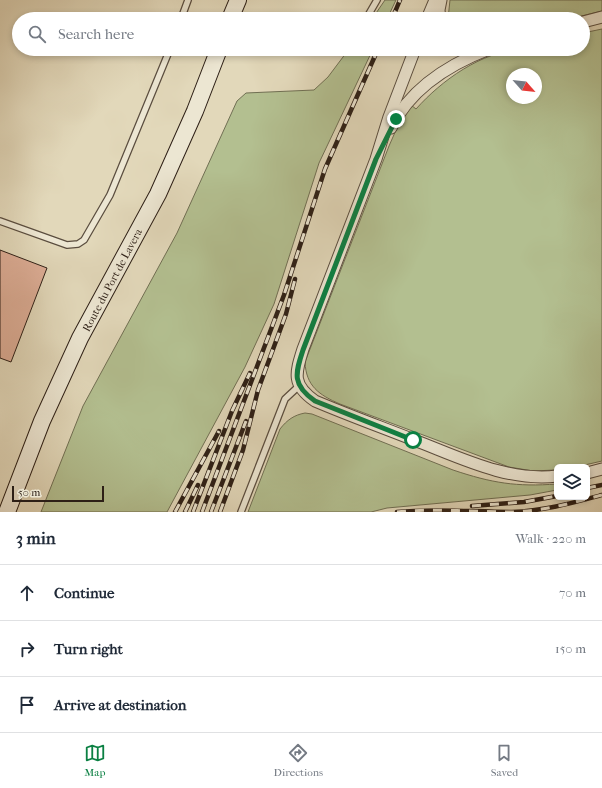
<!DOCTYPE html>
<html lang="en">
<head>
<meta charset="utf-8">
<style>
  body { margin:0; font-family:"IM FELL French Canon",serif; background:#f2f2f3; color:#1f2937 }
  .controls { position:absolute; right:12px; bottom:12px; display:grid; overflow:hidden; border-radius:6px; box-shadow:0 2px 6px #0003 }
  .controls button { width:36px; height:36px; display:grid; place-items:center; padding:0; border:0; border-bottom:1px solid #e0e1e3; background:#fff; color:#1f2937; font:20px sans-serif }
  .compass { position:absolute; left:506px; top:68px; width:36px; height:36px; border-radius:50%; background:#fff; box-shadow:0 2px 6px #0003; rotate:117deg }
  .scale { position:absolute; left:12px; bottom:10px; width:92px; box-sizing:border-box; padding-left:4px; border:2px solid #2d1f16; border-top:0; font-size:11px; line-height:14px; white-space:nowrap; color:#2d1f16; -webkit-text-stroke:3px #ece6d2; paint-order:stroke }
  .stop { position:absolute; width:12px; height:12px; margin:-9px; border:3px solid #0b8043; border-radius:50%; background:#fff }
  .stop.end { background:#0b8043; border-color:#fff; box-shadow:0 1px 4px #0008 }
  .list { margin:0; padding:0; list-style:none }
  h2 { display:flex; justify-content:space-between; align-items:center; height:52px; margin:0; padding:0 16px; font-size:17px }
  h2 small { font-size:13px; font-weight:400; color:#747a83 }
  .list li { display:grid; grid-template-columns:26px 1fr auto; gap:12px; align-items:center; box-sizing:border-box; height:56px; padding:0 16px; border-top:1px solid #e0e1e3 }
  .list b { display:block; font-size:15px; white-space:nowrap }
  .list em { font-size:13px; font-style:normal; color:#747a83 }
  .icon { flex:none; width:22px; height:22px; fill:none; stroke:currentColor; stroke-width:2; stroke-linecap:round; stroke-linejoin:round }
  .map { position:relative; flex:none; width:602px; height:512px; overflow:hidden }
  .search { position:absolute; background:#fff; box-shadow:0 2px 6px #0003; left:12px; right:12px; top:12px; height:44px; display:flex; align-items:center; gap:10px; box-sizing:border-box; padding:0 14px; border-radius:22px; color:#747a83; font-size:15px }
  .sheet { height:220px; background:#fff }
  nav { display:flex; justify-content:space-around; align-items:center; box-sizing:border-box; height:56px; border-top:1px solid #e0e1e3; background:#fff; font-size:11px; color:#747a83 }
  nav a { display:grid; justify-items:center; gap:2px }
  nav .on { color:#0b8043 }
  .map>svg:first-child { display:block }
  .green { fill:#b3bf90; stroke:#706f53; fill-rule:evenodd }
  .building { fill:#ddad96; stroke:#2d1f16 }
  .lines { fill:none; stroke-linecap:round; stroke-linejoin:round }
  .lane-casing { stroke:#5a4d3f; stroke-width:8 }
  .street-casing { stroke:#5a4d3f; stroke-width:13 }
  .secondary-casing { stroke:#2d1f16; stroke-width:18 }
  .lane { stroke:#ece6d2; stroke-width:5.5 }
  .street { stroke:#ece6d2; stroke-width:11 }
  .secondary { stroke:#ece6d2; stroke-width:16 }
  .rail-casing { stroke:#2d1f16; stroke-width:4.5 }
  .rail { stroke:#ece6d2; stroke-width:3; stroke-dasharray:9; stroke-linecap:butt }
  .route { stroke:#0b8043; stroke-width:5 }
  .labels { text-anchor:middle; stroke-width:3; stroke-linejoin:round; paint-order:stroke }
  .street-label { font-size:11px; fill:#2d1f16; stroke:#ece6d2 }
</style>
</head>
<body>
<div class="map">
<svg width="602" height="512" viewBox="0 0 602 512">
  <rect width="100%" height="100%" fill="#e2d8ba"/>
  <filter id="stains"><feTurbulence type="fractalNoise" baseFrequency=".005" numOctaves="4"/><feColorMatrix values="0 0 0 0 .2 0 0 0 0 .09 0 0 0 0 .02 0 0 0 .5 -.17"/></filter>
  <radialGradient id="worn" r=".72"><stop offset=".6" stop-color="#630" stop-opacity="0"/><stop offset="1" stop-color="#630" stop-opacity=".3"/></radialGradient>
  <g class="green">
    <polygon points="385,0 396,0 387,19 372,19"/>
    <polygon points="450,0 602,0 602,11 569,19 448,19"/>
    <path d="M602 29V461L576 467H557V470H555L533 471 509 467 340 404C319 395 306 386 305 362L389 146 400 121 411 105 416 109C442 80 481 52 521 49 541 47 563 49 583 49V33ZM512 74H536V98H512Z"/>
    <polygon points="349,49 373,49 319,163 274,304 245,367 167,512 41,512 83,406 177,233 237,101 246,93 314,90 328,77"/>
    <path d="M305 413 312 414 453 470C492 483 516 487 557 484V490L530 495 387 508 371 512H248L280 429C287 420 294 415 305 413Z"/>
  </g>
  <polygon class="building" points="0,250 47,268 11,362 0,358"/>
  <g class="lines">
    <g class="lane-casing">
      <g id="lane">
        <polyline points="181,19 188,0"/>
        <polyline points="366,19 377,0"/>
        <polyline points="0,221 67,245 78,244 84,240 110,195 170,49"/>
        <polyline points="241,512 285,399 299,386"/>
      </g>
    </g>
    <g class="street-casing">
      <g id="street">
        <polyline points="427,19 435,0"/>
        <polyline points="440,19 439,10 441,0"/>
        <polyline points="583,22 602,17"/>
        <path d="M415 49 389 117 376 159 303 349C295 374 292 385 315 401 348 415 381 427 414 440 459 457 507 482 557 476"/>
        <path d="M391 128C410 89 450 64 489 49"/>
        <polyline points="587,473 602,469"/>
      </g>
    </g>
    <g class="secondary-casing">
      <g id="secondary">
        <polyline points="230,19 238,0"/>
        <polyline points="7,512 42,421 80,338 158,194 195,111 219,49"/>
      </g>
    </g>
    <use href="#lane" class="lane"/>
    <use href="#street" class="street"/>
    <use href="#secondary" class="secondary"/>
    <g class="rail-casing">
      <g id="rail">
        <polyline points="392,19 400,0"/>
        <polyline points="587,488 602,485"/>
        <polyline points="472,506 524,502 557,496"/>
        <polyline points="175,512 219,431"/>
        <polyline points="185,512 198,485"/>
        <polyline points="193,512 232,411 250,373"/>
        <polyline points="202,512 284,295 325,169 378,49"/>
        <polyline points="211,512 246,421"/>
        <polyline points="220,512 243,450 258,390 286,314 295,279"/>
        <path d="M397 512C435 508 474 512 512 512 543 511 572 503 602 495"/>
      </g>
    </g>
    <use href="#rail" class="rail"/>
  </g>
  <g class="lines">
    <path class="route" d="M396 119 376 159 303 350C295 374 292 385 315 401L413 440"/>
  </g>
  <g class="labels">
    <g class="street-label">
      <text transform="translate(112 280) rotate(-62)" y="4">Route du Port de Lavera</text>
    </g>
  </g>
  <rect width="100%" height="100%" filter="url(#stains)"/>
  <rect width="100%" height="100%" fill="url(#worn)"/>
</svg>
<div class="controls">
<button><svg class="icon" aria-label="layers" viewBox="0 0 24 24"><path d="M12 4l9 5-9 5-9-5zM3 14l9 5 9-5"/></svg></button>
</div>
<svg class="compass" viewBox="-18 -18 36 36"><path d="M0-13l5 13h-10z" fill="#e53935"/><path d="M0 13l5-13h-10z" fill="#747a83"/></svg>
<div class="scale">50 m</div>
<div class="stop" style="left:413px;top:440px"></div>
<div class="stop end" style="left:396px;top:119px"></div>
<div class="search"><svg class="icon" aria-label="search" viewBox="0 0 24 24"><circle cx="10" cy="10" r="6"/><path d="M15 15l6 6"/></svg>Search here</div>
</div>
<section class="sheet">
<h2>3 min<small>Walk · 220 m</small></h2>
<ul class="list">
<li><svg class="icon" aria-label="ahead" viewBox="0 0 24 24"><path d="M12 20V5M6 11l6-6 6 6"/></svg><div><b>Continue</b></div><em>70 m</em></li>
<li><svg class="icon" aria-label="right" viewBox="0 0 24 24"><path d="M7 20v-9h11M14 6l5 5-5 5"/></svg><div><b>Turn right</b></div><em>150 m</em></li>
<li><svg class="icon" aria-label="arrive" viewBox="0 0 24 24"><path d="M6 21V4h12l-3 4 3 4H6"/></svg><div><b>Arrive at destination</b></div></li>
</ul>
</section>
<nav>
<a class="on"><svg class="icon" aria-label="map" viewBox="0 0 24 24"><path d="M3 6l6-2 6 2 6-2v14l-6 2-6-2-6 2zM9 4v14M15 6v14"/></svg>Map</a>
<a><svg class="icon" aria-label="directions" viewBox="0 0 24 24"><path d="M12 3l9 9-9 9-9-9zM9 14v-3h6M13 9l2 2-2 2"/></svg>Directions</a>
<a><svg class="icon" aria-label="saved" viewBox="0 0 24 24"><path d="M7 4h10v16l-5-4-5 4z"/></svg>Saved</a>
</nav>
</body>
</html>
